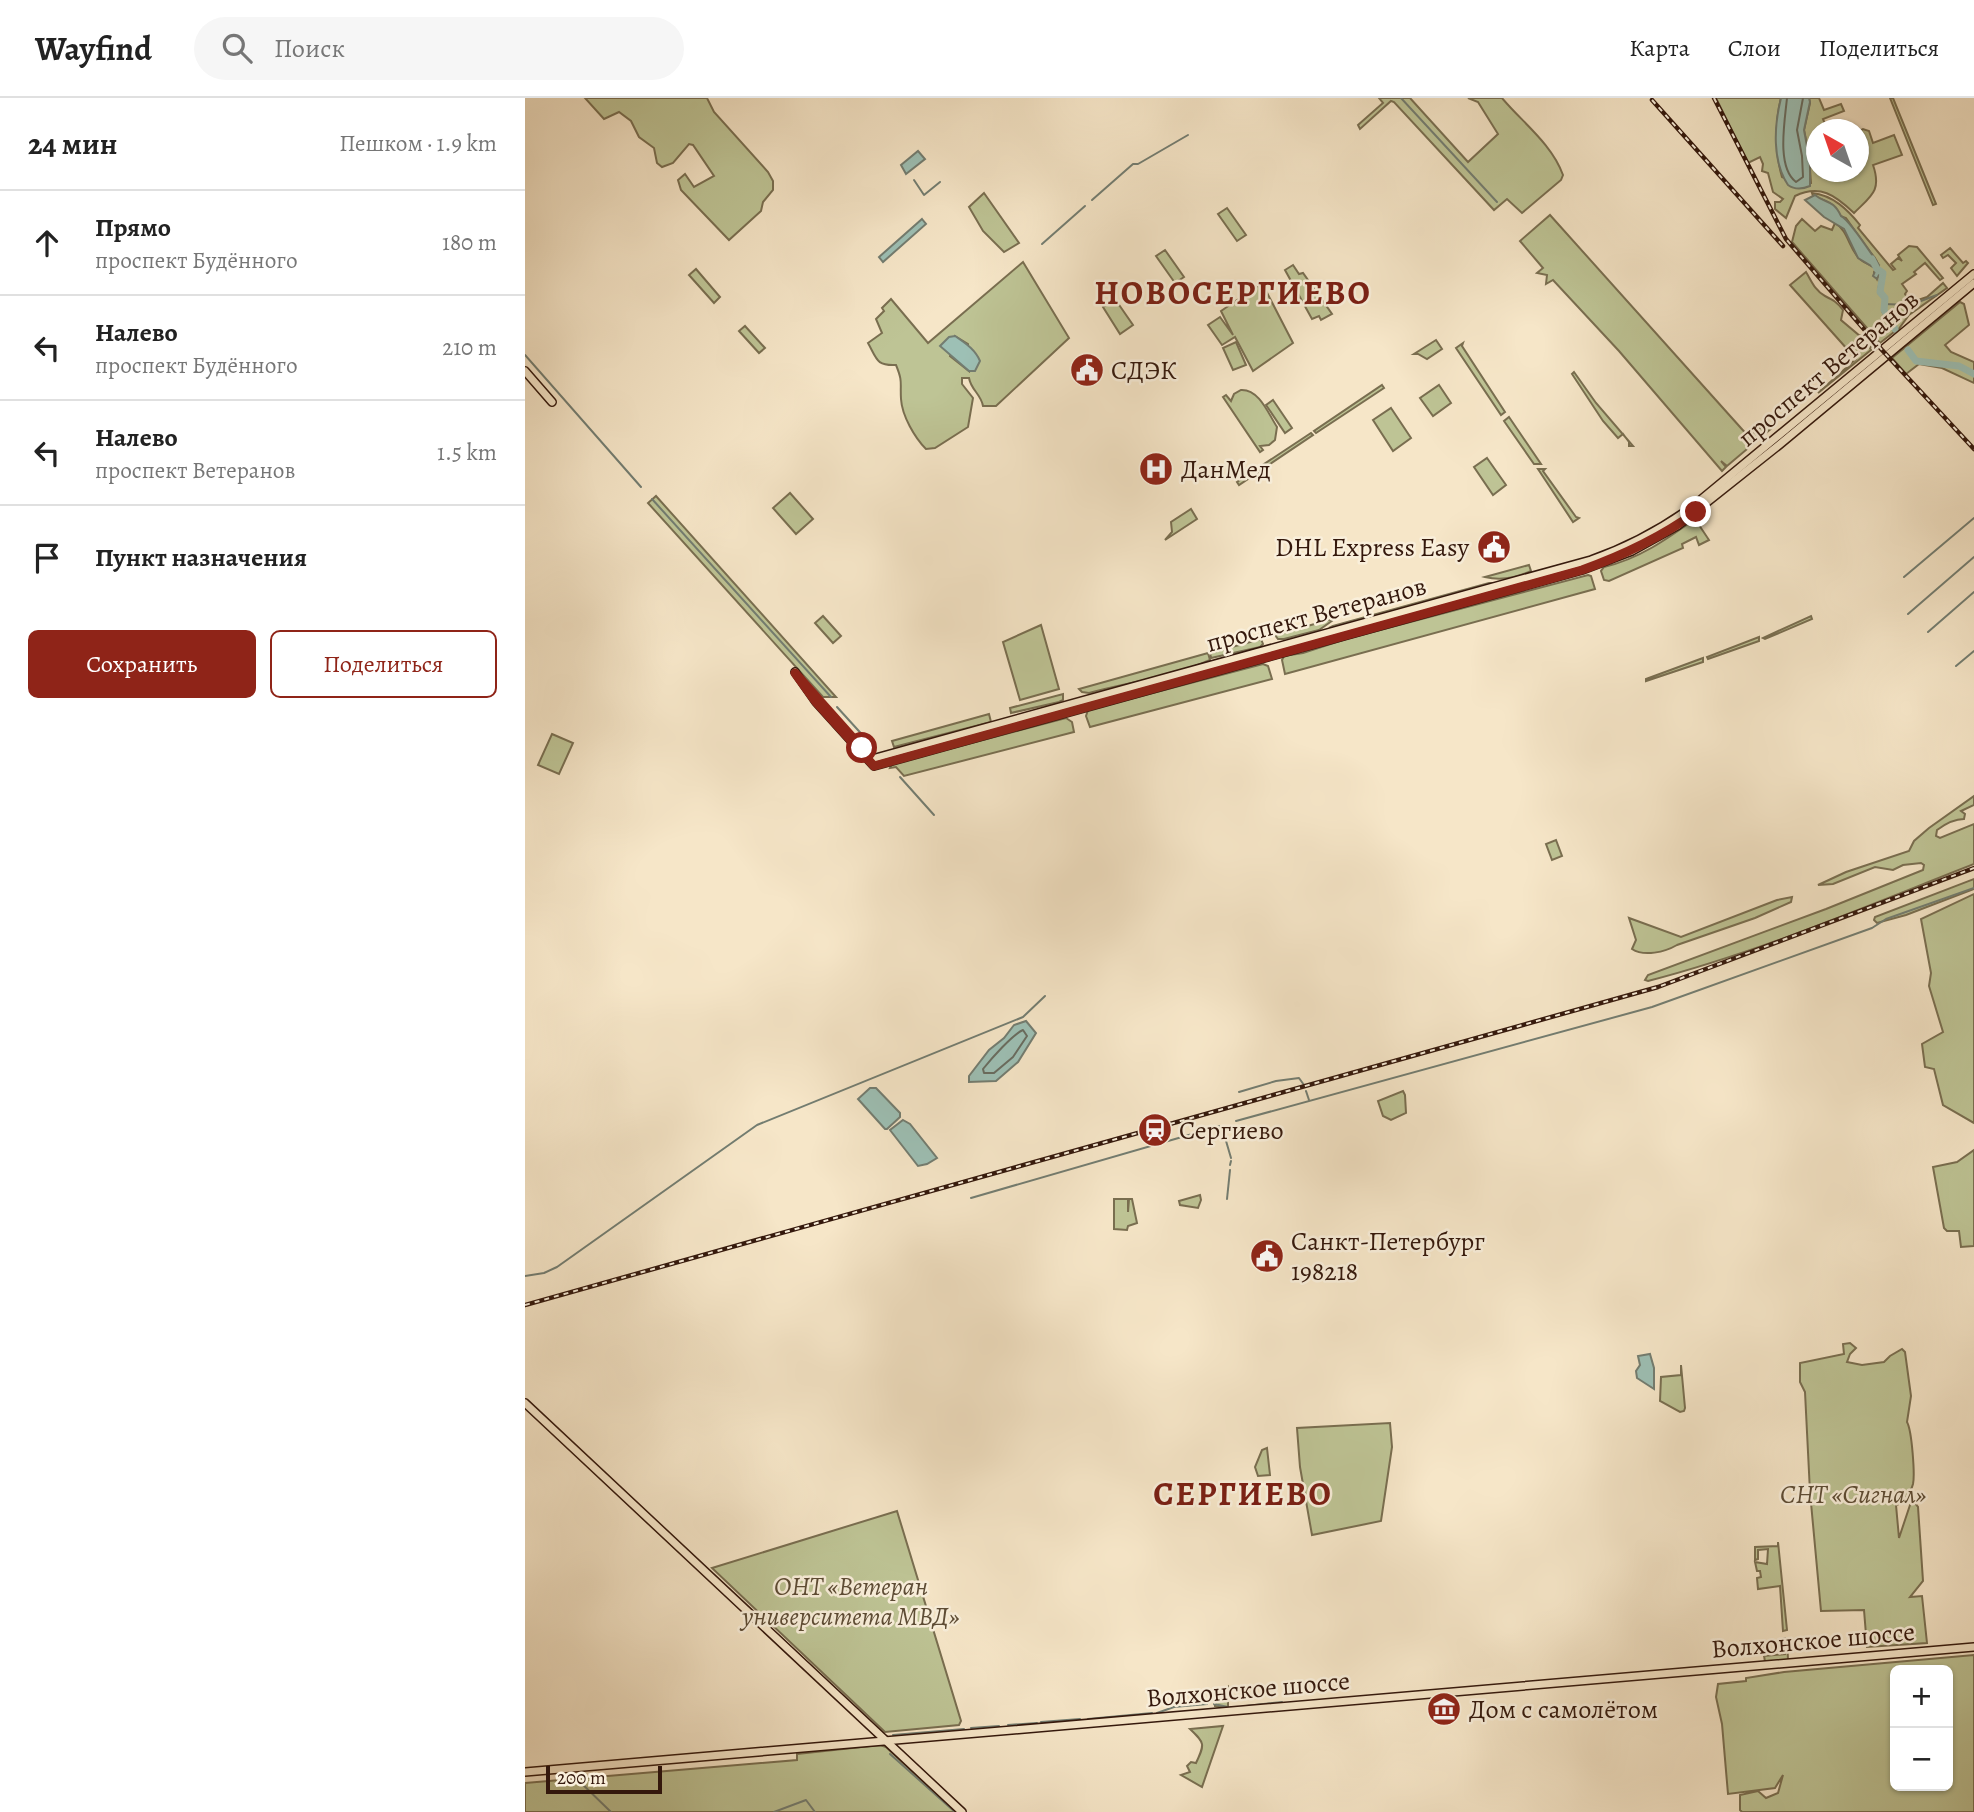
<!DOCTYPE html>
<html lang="ru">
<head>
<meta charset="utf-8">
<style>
  body { margin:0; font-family:Alegreya,serif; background:#f6f6f6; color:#222 }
  .controls { position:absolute; right:21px; bottom:21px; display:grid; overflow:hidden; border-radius:10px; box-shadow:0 2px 5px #0004 }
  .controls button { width:63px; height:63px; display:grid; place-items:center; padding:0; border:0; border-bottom:2px solid #e0e0e0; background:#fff; color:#222; font:35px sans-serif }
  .compass { position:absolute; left:1281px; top:21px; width:63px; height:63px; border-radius:50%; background:#fff; box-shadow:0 2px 5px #0004; rotate:320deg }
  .scale { position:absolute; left:21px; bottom:18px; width:116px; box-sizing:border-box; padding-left:7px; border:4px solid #34180c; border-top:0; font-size:19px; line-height:24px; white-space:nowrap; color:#34180c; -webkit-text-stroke:5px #f9efdb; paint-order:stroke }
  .stop { position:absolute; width:21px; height:21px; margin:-16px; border:5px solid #8f2418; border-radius:50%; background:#fff }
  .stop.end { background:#8f2418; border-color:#fff; box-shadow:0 2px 7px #0008 }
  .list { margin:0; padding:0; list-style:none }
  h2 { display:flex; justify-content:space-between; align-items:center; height:91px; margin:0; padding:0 28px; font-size:30px }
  h2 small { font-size:23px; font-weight:400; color:#767676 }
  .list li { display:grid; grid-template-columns:46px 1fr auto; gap:21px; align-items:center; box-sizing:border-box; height:105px; padding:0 28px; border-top:2px solid #e0e0e0 }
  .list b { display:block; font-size:26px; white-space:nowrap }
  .list p { margin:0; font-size:23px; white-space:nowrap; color:#767676 }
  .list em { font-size:23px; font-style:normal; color:#767676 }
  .actions { display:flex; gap:14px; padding:21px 28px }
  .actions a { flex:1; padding:16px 0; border:2px solid #8f2418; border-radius:10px; text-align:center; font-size:24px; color:#8f2418 }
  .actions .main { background:#8f2418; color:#fff }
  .icon { flex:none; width:38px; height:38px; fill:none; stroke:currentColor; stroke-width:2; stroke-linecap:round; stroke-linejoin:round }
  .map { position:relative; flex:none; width:1449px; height:1714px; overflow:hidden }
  header { display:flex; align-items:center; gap:42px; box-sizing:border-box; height:98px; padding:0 35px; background:#fff; border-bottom:2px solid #e0e0e0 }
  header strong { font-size:33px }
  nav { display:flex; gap:38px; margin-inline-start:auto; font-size:24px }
  .search { width:490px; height:63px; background:#f6f6f6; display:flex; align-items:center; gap:18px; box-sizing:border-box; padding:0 24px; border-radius:38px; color:#767676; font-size:26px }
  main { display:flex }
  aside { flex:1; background:#fff }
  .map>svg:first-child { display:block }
  .green { fill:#bec495; stroke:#796e50; stroke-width:2; fill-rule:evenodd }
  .water { fill:#9dc0b5; stroke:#737d71; stroke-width:2 }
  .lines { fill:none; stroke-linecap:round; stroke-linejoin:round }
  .shore { stroke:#686c60; stroke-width:2 }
  .stream { stroke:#737d71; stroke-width:2 }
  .river { stroke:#9dc0b5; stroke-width:7 }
  .major-casing { stroke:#34180c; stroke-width:10 }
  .major { stroke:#f6e6c8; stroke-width:7 }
  .rail-casing { stroke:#34180c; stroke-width:4.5 }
  .rail { stroke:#f9efdb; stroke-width:2; stroke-dasharray:5; stroke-linecap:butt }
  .route { stroke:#8f2418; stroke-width:9 }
  .labels { text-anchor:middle; stroke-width:5; stroke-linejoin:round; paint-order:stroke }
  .street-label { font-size:26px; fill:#34180c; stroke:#f9efdb }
  .poi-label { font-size:26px; fill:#34180c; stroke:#f9efdb; text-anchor:start }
  .park-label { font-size:26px; font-style:italic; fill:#5d4c35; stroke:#f9efdb }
  .district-label { font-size:33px; font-weight:bold; letter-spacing:2px; fill:#7a1f14; stroke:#f9efdb }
</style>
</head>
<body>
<header>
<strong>Wayfind</strong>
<div class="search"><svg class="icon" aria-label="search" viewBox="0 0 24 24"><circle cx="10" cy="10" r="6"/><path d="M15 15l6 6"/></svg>Поиск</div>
<nav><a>Карта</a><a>Слои</a><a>Поделиться</a></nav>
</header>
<main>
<aside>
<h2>24 мин<small>Пешком · 1.9 km</small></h2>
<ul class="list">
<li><svg class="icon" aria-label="ahead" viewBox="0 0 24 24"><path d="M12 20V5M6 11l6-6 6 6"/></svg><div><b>Прямо</b><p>проспект Будённого</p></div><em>180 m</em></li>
<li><svg class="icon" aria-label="left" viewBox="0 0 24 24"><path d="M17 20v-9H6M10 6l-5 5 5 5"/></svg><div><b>Налево</b><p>проспект Будённого</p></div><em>210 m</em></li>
<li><svg class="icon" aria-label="left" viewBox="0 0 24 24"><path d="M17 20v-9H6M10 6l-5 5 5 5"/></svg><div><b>Налево</b><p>проспект Ветеранов</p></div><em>1.5 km</em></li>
<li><svg class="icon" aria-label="arrive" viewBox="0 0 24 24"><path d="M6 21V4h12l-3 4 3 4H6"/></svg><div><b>Пункт назначения</b></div></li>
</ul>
<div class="actions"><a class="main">Сохранить</a><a>Поделиться</a></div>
</aside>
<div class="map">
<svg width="1449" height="1714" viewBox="0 0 1449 1714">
  <rect width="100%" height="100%" fill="#f6e6c8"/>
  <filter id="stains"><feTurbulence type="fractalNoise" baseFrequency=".00286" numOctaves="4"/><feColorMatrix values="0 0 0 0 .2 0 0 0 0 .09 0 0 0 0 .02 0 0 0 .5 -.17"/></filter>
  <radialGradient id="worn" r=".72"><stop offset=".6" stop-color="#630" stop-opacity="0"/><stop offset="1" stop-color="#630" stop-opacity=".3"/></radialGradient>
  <g class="green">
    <polygon points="60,0 182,0 189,14 243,74 248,83 248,92 238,104 236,113 204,142 156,92 153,82 160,76 169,89 189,78 168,47 164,46 148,65 137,69 132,65 129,50 114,39 106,23 94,14 79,21"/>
    <path d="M854 0H885L943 64 973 36 953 4 943 0H977C997 24 1027 46 1038 77L1036 82 997 115 982 101 969 112 869 4 866 3 835 31 833 27 858 5Z"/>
    <path d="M1191 0H1256C1250 23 1250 56 1257 79L1278 88 1286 85 1284 57 1279 32 1285 5 1284 0H1294L1299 12 1316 6 1319 13 1298 21 1302 31 1292 32V74H1334V33L1338 31 1344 33 1348 45 1369 37 1377 57 1348 67C1357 93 1346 98 1329 115 1310 97 1295 86 1270 98L1261 120 1250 111V104H1255L1258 101 1248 94 1243 75 1237 73 1238 66 1235 59 1223 65Z"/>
    <polygon points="1365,0 1368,0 1411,106 1408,107"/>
    <polygon points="459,95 494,145 479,154 458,133 444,109"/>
    <path d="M1287 95C1308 97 1323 112 1335 127L1333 130 1368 172 1370 171 1366 166 1373 160 1377 163 1373 157 1384 148 1392 149 1418 180 1415 182 1400 165 1389 174 1391 176 1377 186 1382 193 1380 196 1382 199 1387 204 1402 199 1418 185 1422 190 1384 217 1373 232 1361 213V200L1356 194 1359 175C1351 170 1355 167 1350 160 1340 148 1331 134 1321 120L1315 118C1310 104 1299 103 1288 98Z"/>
    <polygon points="702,110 721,137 712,143 693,116"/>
    <polygon points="1025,117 1224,339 1240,326 1247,330 1202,368 1196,363 1201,369 1197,373 1094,253 1028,182 1021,186 1022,177 1012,175 1018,170 995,143"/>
    <path d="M1277 121 1290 133 1296 128 1307 132 1310 125C1324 133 1324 153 1336 162 1341 166 1346 166 1351 171L1349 174 1352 181 1353 178 1355 179 1353 195 1359 200 1357 213 1369 234 1355 245 1267 144 1271 128Z"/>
    <polygon points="1425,150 1438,165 1441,163 1443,165 1432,178 1426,170 1431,165 1423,157 1418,160 1416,157"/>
    <polygon points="640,152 659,179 650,185 631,158"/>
    <path d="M498 164 544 240 471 308H458C456 296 446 292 444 280H437V286L448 300 443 329 410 350 401 351C390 340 377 318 376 301 375 284 378 284 371 267 351 268 352 261 343 245L357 235 351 221 359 213 357 210 366 201 403 245ZM430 238 443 246 444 273 425 258Z"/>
    <polygon points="768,167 774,176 778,175 807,216 796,222 794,218 787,221 760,172"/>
    <polygon points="171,171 195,199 189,205 164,177"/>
    <path d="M1281 174C1286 182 1290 193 1300 198 1308 202 1312 204 1318 212L1316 222 1335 238 1340 236 1349 246 1345 250 1346 252 1293 295 1331 261 1265 187Z"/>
    <polygon points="737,185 768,245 728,273 710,239 697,247 683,227 695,219 708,237 696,213"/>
    <polygon points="590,201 608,227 595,236 578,209"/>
    <polygon points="1435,204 1439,206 1444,227 1420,247 1426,254 1449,264 1449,285 1417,270 1394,266 1381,276 1367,260"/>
    <polygon points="220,228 240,250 234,255 214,233"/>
    <polygon points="911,242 917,251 902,261 893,256 889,256"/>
    <polygon points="711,244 721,267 708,272 698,250"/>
    <polygon points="938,245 937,248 980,314 976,317 931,250"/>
    <polygon points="1049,274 1071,305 1108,348 1104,348 1104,344 1098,336 1093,340 1078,323 1047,276"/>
    <polygon points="857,287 859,290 791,335 789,333"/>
    <polygon points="914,287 926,305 908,318 895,300"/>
    <path d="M716 292C734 291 743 315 752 329L750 342 744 347 735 348 738 352 735 354 698 299 701 297 706 303 709 296Z"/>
    <polygon points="748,302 767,330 760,335 741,307"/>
    <polygon points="866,310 886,340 868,353 848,322"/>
    <polygon points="984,319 1016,366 1009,366 979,323"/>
    <polygon points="786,335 788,337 714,387 712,384"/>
    <polygon points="962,360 981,387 968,397 949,369"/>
    <polygon points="1013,371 1020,371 1018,373 1051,419 1054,420 1048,424"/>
    <polygon points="265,395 288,421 271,436 248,410"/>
    <polygon points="131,398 311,599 298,599 123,405"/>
    <polygon points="666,411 672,421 640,442 647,434 646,424"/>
    <path d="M1170 421 1184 442 1174 447 1171 439 1157 446 1158 450 1084 483 1079 482 1076 473 1079 469C1114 461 1142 441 1170 421Z"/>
    <path d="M1004 467 1006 473C991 480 976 483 960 479Z"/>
    <polygon points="1063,477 1066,478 1070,491 760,576 757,562 759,558 778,555 821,541"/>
    <polygon points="964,485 971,485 804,530 808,528"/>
    <polygon points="298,518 316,538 308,545 290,525"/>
    <polygon points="1286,518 1287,521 1240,541 1238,540"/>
    <polygon points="811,520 794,532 759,541 753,541 750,537"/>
    <polygon points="516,527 534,591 495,602 478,544"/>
    <polygon points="1234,539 1234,543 1183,561 1182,559"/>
    <polygon points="736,541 738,546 735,549 686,560 685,555"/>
    <path d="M683 555 685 562C647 579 604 584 564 595L557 594 554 591Z"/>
    <polygon points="1178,560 1178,564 1121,583 1121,581"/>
    <polygon points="738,566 743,568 747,581 565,629 561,618 563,612"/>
    <polygon points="538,596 538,602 534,604 486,615 485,610"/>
    <polygon points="464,616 466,624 369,649 367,643"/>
    <polygon points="541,620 547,624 549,634 379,678 371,669 365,670 367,666"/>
    <polygon points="27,636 48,645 34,676 13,667"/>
    <path d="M1449 698V707L1436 713 1440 716 1439 721C1429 721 1420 726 1412 732L1411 738 1415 740 1449 726V766C1342 808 1235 854 1123 883L1120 882 1123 877 1301 811 1398 772 1399 767 1396 765 1378 767 1368 772 1350 769 1308 786 1293 787 1321 774 1384 753 1389 743 1404 730Z"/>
    <polygon points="1031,742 1037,758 1027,762 1021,746"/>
    <polygon points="1449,781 1449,791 1381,817 1352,825 1349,822 1350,819"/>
    <polygon points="1449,796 1449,1025 1418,1007 1409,971 1400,969 1397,946 1418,934 1404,888 1406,875 1396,821"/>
    <path d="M1267 799 1266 804 1230 820 1152 847C1140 854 1119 859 1107 851L1111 842 1104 820 1156 839 1252 802Z"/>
    <polygon points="878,993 880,997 881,1015 866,1022 858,1018 853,1003"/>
    <polygon points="1449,1052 1449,1148 1436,1149 1434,1133 1422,1133 1419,1130 1408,1069 1432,1064"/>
    <polygon points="675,1097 676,1102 673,1110 655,1107 654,1103"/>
    <polygon points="589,1101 603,1101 603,1114 604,1101 607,1101 612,1125 603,1128 602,1132 589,1131"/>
    <path d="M1325 1245 1331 1250 1325 1256 1322 1264 1337 1267 1359 1264 1365 1258 1377 1251 1380 1254 1386 1298 1382 1324C1387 1333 1390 1377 1388 1386 1386 1394 1377 1406 1371 1407L1374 1440 1385 1407 1389 1404 1393 1409 1398 1483 1385 1499 1397 1498 1402 1545 1342 1549 1339 1512 1296 1513 1285 1394 1280 1294 1275 1284V1265L1319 1256 1318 1246Z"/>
    <polygon points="1156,1267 1160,1310 1159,1313 1155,1314 1135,1303 1136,1279 1156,1277"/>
    <polygon points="865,1325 867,1349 856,1423 787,1437 775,1369 772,1330"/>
    <polygon points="742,1350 745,1377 733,1378 730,1369 737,1352"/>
    <polygon points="372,1413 436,1623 434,1627 360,1634 187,1470"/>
    <polygon points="1253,1444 1262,1532 1258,1533 1255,1488 1233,1491 1232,1480 1236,1479 1235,1473 1232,1473 1230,1464 1242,1466 1243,1451 1233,1452 1233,1461 1230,1462 1230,1449 1253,1448"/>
    <polygon points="1259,1540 1262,1540 1263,1562 1240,1564 1237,1544 1239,1558 1260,1556"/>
    <path d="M1449 1557V1714H1217L1215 1712V1697L1233 1693 1241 1700 1253 1695 1258 1677 1250 1690 1203 1696 1197 1626 1191 1599 1193 1586 1221 1583V1580L1259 1574ZM1370 1572H1423V1688H1370Z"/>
    <polygon points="703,1589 703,1610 690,1608 689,1602"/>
    <path d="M698 1628 677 1689 656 1677 665 1674 662 1668 666 1664 671 1665C680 1646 680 1645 665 1631Z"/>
    <polygon points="355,1647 361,1649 431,1714 0,1714 0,1685 272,1662 272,1656"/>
  </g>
  <g class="water">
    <path d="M1256 0H1284L1285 4 1279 32 1285 64V88C1278 91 1270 92 1263 87 1247 63 1249 28 1256 0Z"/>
    <polygon points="393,53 400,61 381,76 376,67"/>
    <path d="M1290 97C1301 106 1308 101 1316 118 1325 122 1347 157 1354 167L1351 170 1356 173 1352 181 1348 178 1351 171 1333 160 1319 131 1299 119 1280 102Z"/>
    <polygon points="397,121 401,126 358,164 354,159"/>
    <path d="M430 238C440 245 450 251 455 263L450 273H444L415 248 424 239Z"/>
    <polygon points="501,923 511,935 493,964 471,983 444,984 444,978 464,952 479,940 489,927"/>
    <polygon points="345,990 351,990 375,1015 375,1019 362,1031 360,1031 333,1001"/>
    <polygon points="378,1022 385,1026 412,1060 402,1066 393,1068 365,1032"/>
    <polygon points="1125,1256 1129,1270 1129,1291 1112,1280 1111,1273 1115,1267 1113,1258"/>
  </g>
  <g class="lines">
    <g class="shore">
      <path d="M1262 0C1260 22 1251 69 1271 84L1278 79 1277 58 1272 32 1278 0"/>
      <path d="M498 932 502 938 488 959 469 975H459L458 971C466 961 488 936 498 932Z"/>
    </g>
    <g class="stream">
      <polyline points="876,0 972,104"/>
      <polyline points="389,82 399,97 415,84"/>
      <polyline points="567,102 608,66 613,66 663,37"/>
      <polyline points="517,146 560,108"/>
      <polyline points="1359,206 1385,207 1412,197"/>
      <polyline points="0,257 116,389"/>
      <polyline points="127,401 306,599"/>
      <polyline points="1379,479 1449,420"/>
      <polyline points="1383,516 1449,459"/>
      <polyline points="1403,534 1449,494"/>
      <polyline points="1431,568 1449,553"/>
      <polyline points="312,609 342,642"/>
      <polyline points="375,679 409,717"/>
      <polyline points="781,993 784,1002"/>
      <polyline points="714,994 751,983 774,980 779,987"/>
      <polyline points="711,1023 1127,909 1347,830 1361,821 1449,790"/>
      <polyline points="699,1036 706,1060"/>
      <polyline points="705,1067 706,1063"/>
      <polyline points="446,1100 695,1028"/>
      <polyline points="702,1101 705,1072"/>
      <polyline points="0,1178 19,1175 32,1169 232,1027 498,919 520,898"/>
      <polyline points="689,1606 703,1609"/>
      <polyline points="721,1608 757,1604"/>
      <polyline points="706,1609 710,1609"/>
      <polyline points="632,1615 649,1609 682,1606"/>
      <polyline points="563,1621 627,1615"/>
      <polyline points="516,1624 555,1621"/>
      <polyline points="483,1627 512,1625"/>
      <polyline points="446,1630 474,1628"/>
      <polyline points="368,1637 439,1631"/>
      <polyline points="365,1656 430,1714"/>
      <polyline points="53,1682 86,1714"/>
      <polyline points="249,1714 281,1702 290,1714"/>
    </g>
    <g class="river">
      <polyline points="1347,161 1352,171 1358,175 1355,194 1360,200 1359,212 1370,231"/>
      <polyline points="1383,252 1391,263 1434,268 1449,276"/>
    </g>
    <g class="major-casing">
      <g id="major">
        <polyline points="0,273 27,304"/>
        <polyline points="270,574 291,604 349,668 1057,472 1107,453 1152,428 1254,347 1449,185"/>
        <path d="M344 657 347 661 1066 462C1103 449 1135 432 1167 409L1449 176"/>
        <polyline points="0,1305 437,1714"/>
        <polyline points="0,1674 1449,1549"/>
      </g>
    </g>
    <use href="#major" class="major"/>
    <g class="rail-casing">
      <g id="rail">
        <polyline points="1189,0 1261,141 1357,252 1449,351"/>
        <polyline points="1127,2 1258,148"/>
        <polyline points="0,1207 1133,889 1449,770"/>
      </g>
    </g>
    <use href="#rail" class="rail"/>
  </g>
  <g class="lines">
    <path class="route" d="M337 650 270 575 291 604 349 668 1057 472C1099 457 1135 440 1171 414"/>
  </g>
  <defs>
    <g id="civic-disc" transform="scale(1.75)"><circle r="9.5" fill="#8f2418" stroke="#f9efdb"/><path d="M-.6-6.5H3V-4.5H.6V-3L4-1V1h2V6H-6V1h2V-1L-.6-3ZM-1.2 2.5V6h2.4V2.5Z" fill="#fff"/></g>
    <g id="hospital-disc" transform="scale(1.75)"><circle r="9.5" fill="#8f2418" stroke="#f9efdb"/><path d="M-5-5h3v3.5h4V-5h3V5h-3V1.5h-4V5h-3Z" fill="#fff"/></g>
    <g id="station-disc" transform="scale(1.75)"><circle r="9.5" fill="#8f2418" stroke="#f9efdb"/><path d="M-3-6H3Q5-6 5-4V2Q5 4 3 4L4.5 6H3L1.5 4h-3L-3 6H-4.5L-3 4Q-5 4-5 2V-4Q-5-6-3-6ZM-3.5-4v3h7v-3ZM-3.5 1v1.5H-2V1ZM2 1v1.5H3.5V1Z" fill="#fff"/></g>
    <g id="museum-disc" transform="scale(1.75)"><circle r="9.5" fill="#8f2418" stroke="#f9efdb"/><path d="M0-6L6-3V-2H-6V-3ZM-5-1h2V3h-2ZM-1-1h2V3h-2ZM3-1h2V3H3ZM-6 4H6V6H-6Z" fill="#fff"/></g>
  </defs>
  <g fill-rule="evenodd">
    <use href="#civic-disc" x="562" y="272"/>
    <use href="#hospital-disc" x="631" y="371"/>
    <use href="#civic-disc" x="969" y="449"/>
    <use href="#station-disc" x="630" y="1032"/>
    <use href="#civic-disc" x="742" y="1158"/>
    <use href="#museum-disc" x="919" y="1611"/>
  </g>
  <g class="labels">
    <g class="street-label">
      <text transform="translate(1303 270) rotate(-40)" y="9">проспект Ветеранов</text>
      <text transform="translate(791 516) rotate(-15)" y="9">проспект Ветеранов</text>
      <text transform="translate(1288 1542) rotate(-5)" y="9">Волхонское шоссе</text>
      <text transform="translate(723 1591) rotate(-5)" y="9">Волхонское шоссе</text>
    </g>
    <g class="poi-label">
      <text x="586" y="281">СДЭК</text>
      <text x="656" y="380">ДанМед</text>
      <text x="944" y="458" text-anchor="end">DHL Express Easy</text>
      <text x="654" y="1041">Сергиево</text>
      <text x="766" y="1152">Санкт-Петербург<tspan x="766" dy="30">198218</tspan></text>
      <text x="944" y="1620">Дом с самолётом</text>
    </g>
    <g class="park-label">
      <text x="1328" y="1405">СНТ «Сигнал»</text>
      <text x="326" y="1497">ОНТ «Ветеран<tspan x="326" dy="30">университета МВД»</tspan></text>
    </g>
    <g class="district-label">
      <text x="708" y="206">НОВОСЕРГИЕВО</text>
      <text x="718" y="1407">СЕРГИЕВО</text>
    </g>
  </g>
  <rect width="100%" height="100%" filter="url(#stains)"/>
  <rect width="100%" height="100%" fill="url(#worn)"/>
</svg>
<div class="controls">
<button>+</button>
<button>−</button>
</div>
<svg class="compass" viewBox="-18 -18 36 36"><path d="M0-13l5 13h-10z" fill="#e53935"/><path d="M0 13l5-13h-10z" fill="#767676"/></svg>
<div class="scale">200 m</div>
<div class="stop" style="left:337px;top:650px"></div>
<div class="stop end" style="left:1171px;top:414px"></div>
</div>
</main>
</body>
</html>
